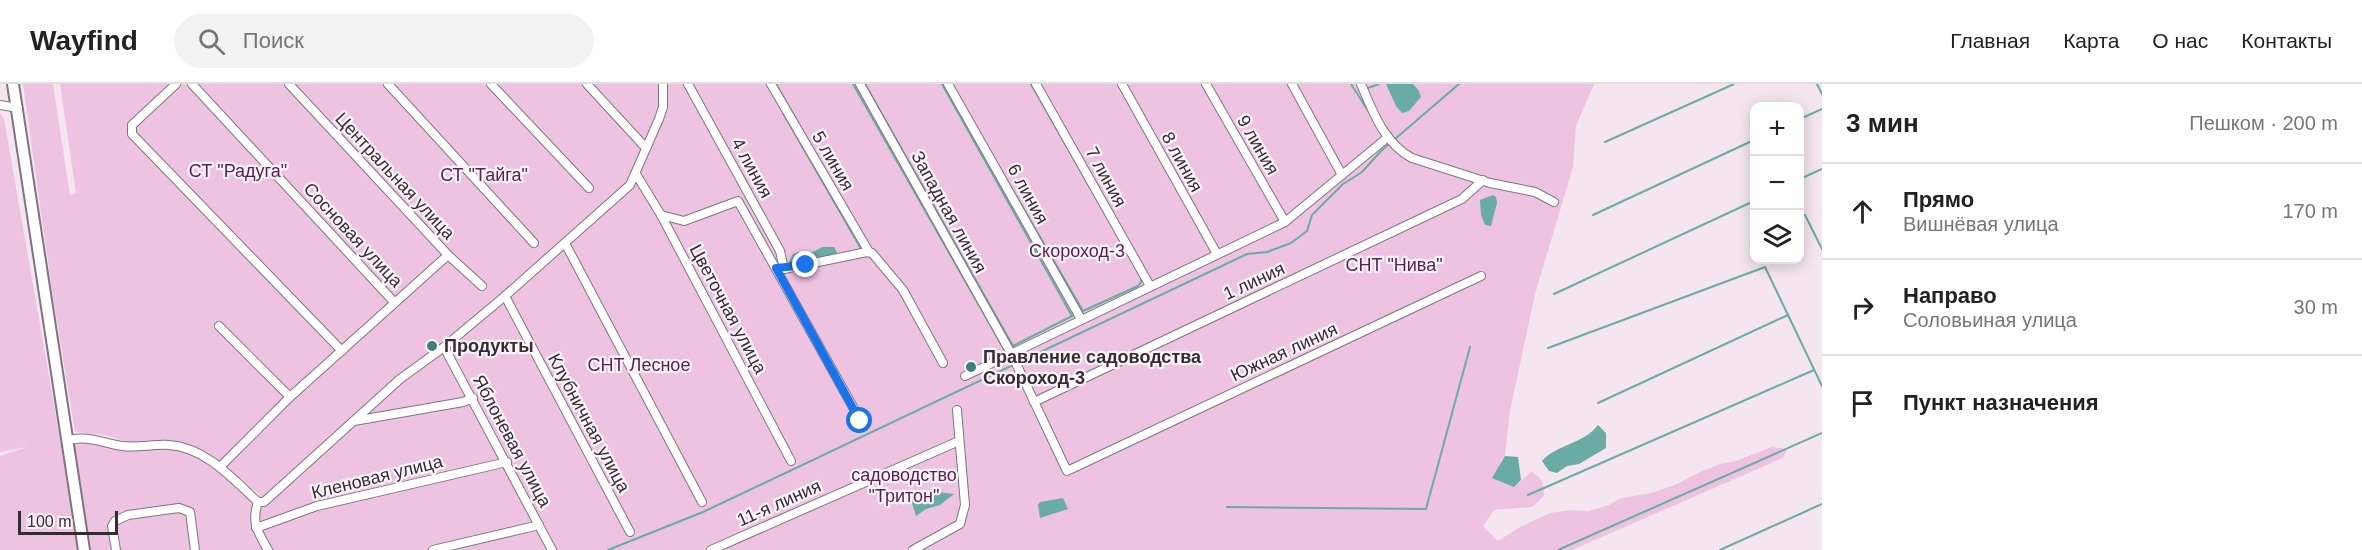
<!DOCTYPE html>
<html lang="ru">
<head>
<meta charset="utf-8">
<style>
  body { margin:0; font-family:Arial,sans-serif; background:#f2f2f2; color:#222 }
  .controls { position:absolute; right:18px; top:18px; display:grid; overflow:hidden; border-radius:12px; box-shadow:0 3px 15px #0003 }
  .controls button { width:54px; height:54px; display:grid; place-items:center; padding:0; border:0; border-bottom:2px solid #e0e0e0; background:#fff; color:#222; font:30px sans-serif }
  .scale { position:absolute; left:18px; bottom:15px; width:100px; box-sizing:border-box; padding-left:6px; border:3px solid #332d31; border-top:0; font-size:16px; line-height:21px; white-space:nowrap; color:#332d31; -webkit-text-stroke:4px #fff3fc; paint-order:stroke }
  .stop { position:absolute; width:18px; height:18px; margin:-14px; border:4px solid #1a73e8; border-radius:50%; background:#fff }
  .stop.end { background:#1a73e8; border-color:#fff; box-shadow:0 2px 6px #0008 }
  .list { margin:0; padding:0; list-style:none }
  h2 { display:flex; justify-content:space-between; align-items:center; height:78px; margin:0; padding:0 24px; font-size:26px }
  h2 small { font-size:20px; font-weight:400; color:#767676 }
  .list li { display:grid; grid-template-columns:39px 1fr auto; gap:18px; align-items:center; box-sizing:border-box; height:96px; padding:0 24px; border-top:2px solid #e0e0e0 }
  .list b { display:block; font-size:22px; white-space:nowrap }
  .list p { margin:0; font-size:20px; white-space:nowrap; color:#767676 }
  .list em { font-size:20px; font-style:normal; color:#767676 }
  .icon { flex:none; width:33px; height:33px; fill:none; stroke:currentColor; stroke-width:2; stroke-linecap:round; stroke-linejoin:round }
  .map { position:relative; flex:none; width:1822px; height:466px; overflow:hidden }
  header { display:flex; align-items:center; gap:36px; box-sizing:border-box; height:84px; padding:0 30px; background:#fff; border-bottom:2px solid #e0e0e0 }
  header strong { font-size:28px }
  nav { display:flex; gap:33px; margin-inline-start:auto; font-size:21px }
  .search { width:420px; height:54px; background:#f2f2f2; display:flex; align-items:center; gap:15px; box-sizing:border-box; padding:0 21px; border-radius:33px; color:#767676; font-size:22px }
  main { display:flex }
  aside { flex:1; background:#fff }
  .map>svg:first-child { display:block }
  .green { fill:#eec3e2 }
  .water { fill:#68aca3 }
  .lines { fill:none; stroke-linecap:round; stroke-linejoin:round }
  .stream { stroke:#68aca3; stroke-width:2 }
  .minor-casing { stroke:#80737d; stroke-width:10 }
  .secondary-casing { stroke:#80737d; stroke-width:14 }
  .minor { stroke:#fff; stroke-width:8 }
  .secondary { stroke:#fff; stroke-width:10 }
  .route { stroke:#1a73e8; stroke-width:8 }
  .poi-dot { fill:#3c8279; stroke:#fff3fc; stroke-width:2 }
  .labels { text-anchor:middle; stroke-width:4.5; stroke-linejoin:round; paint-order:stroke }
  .street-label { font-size:18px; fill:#332d31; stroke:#fff3fc }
  .park-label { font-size:18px; fill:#59224e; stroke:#fff3fc }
  .poi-label { font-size:18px; font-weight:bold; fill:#332d31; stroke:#fff3fc; text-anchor:start }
</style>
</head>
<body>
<header>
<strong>Wayfind</strong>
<div class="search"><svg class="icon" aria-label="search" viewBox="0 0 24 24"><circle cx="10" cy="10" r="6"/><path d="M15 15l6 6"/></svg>Поиск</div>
<nav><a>Главная</a><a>Карта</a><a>О нас</a><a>Контакты</a></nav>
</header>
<main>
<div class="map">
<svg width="1822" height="466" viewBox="0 0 1822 466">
  <rect width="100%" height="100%" fill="#f4e5ef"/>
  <path class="green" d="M23 0H53L70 112 76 109 60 0H1594L1576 42 1573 83 1535 210 1510 327 1505 372 1500 379 1514 403 1531 388C1543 394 1544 400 1544 412L1532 423 1494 426 1483 442 1498 457 1520 443 1550 429 1571 426 1588 427 1609 421 1622 414 1651 409 1675 401 1700 388 1720 380 1736 377 1772 363 1787 365 1783 374 1572 466H0V372L27 363 0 368V29L4 35 60 355 77 360 91 357 146 365H178L193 370 223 389 254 417 260 411 222 379 179 357 127 358 105 351 75 348 52 207Z"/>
  <g class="water">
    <polygon points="1386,0 1413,0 1419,7 1421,13 1409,27 1402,29 1396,22"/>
    <polygon points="1493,111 1496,113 1497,119 1491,142 1485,141 1481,131 1480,116"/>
    <polygon points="823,163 834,163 837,168 836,171 799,177 791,181 789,178 793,170 799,168 804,172"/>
    <path d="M1598 341 1606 349V364L1579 380 1567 382 1557 389 1549 387 1542 377C1557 360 1584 360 1598 341Z"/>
    <polygon points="1505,372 1518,373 1521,396 1514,403 1492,394"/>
    <polygon points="937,408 954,410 940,421 926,425 916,432 911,416"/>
    <polygon points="1063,414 1068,425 1040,434 1038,421 1040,418"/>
  </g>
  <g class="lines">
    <g class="stream">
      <polyline points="776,0 812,63"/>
      <polyline points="853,0 1005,267"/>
      <polyline points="865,0 1013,262 1072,232 942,0"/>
      <polyline points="1031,0 1119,154"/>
      <polyline points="1351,0 1369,28"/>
      <polyline points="1817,0 1822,10"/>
      <polyline points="1368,4 1379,0"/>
      <polyline points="783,29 860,163"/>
      <polyline points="1800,35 1822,25"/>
      <polyline points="1605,58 1734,0"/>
      <polyline points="987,62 1083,227 1138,202 1141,198 1141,193"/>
      <polyline points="1800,95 1822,85"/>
      <polyline points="1593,131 1754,56"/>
      <polyline points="1805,131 1822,165"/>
      <polyline points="1554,210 1754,117"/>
      <polyline points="1548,264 1765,183 1822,302"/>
      <polyline points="1598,319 1788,231"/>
      <polyline points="1528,411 1814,286"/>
      <polyline points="1227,423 1426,425 1470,263"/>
      <polyline points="608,466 703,428 1247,170 1267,168 1291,159 1307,147 1312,131 1343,100 1362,88 1381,67 1459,0"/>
      <polyline points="1558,466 1822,349"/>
      <polyline points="1720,466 1822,420"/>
    </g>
    <g class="minor-casing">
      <g id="minor">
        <polyline points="176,0 132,41 132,50 342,267"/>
        <polyline points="192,0 394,218"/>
        <polyline points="289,0 448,171 482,202"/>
        <polyline points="388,0 534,159"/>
        <polyline points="491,0 589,104"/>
        <polyline points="587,0 646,64"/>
        <polyline points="688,0 780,167 784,185"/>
        <polyline points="771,0 869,168"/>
        <polyline points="860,0 1012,271 1067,387 1481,192"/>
        <polyline points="948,0 1081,235"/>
        <polyline points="1036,0 1150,202"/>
        <polyline points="1122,0 1217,170"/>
        <polyline points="1206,0 1285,138"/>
        <polyline points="1292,0 1342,91"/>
        <path d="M1361 0C1373 28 1384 59 1412 74L1490 99 1535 108 1554 118"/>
        <polyline points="0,21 18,24"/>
        <polyline points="636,90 661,131 791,377"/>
        <polyline points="661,131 684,137 738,117 863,341"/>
        <polyline points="565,159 702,418"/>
        <polyline points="776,184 784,185 867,168 872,169 903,206 943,279"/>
        <polyline points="505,212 630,448"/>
        <polyline points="219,242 290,313"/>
        <polyline points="444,263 552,466"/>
        <polyline points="965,292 1285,138 1388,53"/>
        <polyline points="1034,318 1462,115 1483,96"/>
        <polyline points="354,337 463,318 473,314"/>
        <path d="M67 356C90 351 101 359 122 362 138 364 153 360 169 361 205 363 233 395 258 418H264L400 295 444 263 505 212 630 101 659 35 663 23V0"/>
        <polyline points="220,383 290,313 448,171"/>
        <path d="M258 418C251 439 258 448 268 466"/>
        <polyline points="256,444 317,422 507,378"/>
        <polyline points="116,466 112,442 115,437 128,431 179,424 190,428 195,466"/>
        <polyline points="433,466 539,441"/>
        <polyline points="711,466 959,357"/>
        <polyline points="913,466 960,440 965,421 957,326"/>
      </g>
    </g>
    <g class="secondary-casing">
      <polyline id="secondary" points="13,0 84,466"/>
    </g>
    <use href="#minor" class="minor"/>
    <use href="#secondary" class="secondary"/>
  </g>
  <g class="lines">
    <polyline class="route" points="806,181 776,184 860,337"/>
  </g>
  <g class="poi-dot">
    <circle cx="432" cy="262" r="6"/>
    <circle cx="971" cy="283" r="6"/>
  </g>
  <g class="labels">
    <g class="street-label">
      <text transform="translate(1258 61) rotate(60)" y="6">9 линия</text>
      <text transform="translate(833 77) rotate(60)" y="6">5 линия</text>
      <text transform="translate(1182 78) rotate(61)" y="6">8 линия</text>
      <text transform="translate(752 84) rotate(61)" y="6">4 линия</text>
      <text transform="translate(395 92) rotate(47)" y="6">Центральная улица</text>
      <text transform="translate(1106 93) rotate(61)" y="6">7 линия</text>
      <text transform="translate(1028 110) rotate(61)" y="6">6 линия</text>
      <text transform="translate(949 128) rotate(61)" y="6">Западная линия</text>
      <text transform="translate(353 151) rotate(47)" y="6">Сосновая улица</text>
      <text transform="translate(1254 197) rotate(-25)" y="6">1 линия</text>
      <text transform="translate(728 225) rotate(62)" y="6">Цветочная улица</text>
      <text transform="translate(1284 268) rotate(-25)" y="6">Южная линия</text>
      <text transform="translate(589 339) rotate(62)" y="6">Клубничная улица</text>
      <text transform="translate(512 357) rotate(62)" y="6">Яблоневая улица</text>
      <text transform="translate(377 393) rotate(-14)" y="6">Кленовая улица</text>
      <text transform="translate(779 419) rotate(-24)" y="6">11-я линия</text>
    </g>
    <g class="park-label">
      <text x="238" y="93">СТ "Радуга"</text>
      <text x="484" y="97">СТ "Тайга"</text>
      <text x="1077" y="173">Скороход-3</text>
      <text x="1394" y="187">СНТ "Нива"</text>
      <text x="639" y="287">СНТ Лесное</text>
      <text x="904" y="397">садоводство<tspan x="904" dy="21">"Тритон"</tspan></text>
    </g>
    <g class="poi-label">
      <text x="444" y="268">Продукты</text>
      <text x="983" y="279">Правление садоводства<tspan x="983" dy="21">Скороход-3</tspan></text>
    </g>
  </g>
</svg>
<div class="controls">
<button>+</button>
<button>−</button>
<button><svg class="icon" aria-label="layers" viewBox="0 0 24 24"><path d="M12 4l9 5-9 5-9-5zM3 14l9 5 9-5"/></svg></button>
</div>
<div class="scale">100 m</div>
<div class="stop" style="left:860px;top:337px"></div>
<div class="stop end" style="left:806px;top:181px"></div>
</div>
<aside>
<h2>3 мин<small>Пешком · 200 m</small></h2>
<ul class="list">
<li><svg class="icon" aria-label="ahead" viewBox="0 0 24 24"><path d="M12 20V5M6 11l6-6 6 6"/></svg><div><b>Прямо</b><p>Вишнёвая улица</p></div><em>170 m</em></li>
<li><svg class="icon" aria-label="right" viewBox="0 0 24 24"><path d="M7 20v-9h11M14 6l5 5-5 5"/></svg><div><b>Направо</b><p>Соловьиная улица</p></div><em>30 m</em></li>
<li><svg class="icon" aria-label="arrive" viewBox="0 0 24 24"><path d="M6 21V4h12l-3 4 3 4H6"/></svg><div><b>Пункт назначения</b></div></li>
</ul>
</aside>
</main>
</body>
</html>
